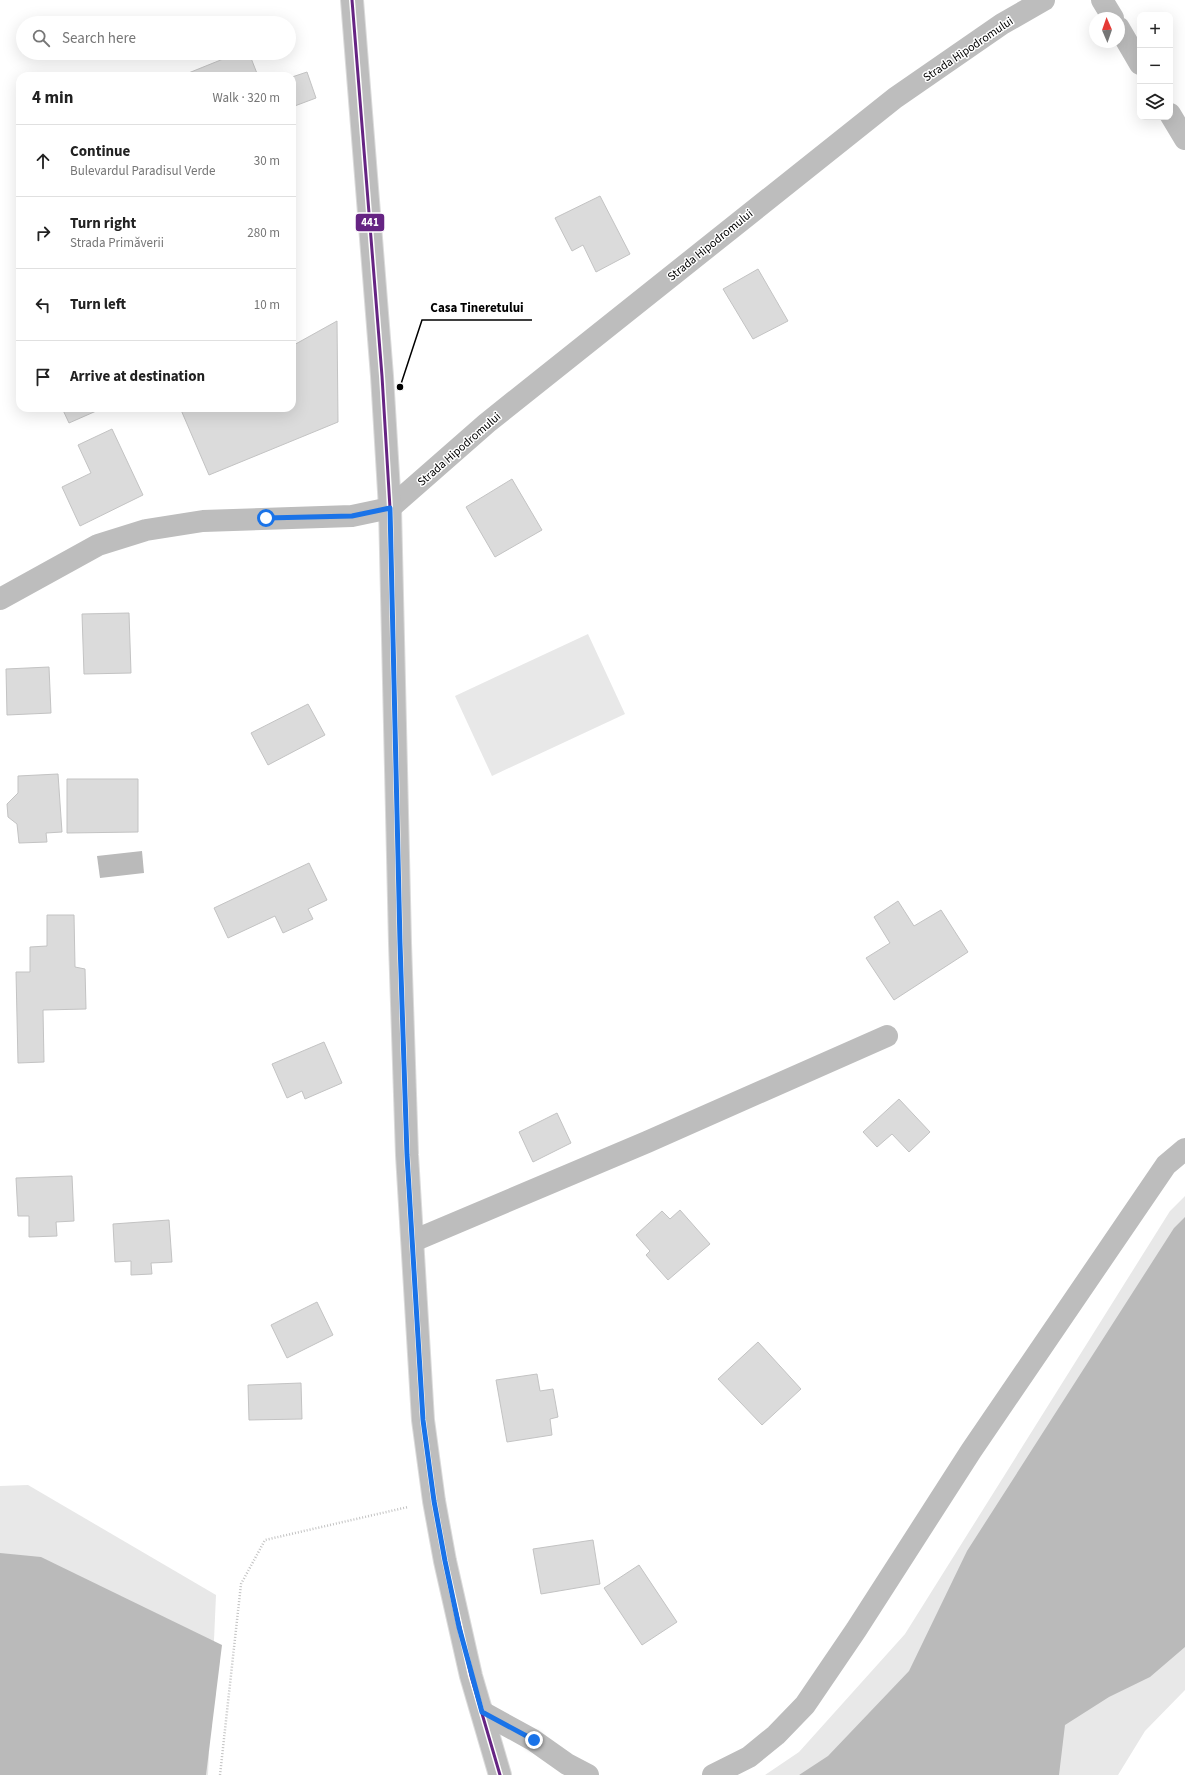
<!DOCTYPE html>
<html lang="en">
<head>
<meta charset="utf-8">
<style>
  body { margin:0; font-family:"Source Sans 3",sans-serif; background:#f2f2f2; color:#222 }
  .controls { position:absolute; right:12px; top:12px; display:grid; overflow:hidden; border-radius:8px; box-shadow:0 4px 16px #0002 }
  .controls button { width:36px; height:36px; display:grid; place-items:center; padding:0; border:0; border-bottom:1px solid #e0e0e0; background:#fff; color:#222; font:20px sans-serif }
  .compass { position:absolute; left:1089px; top:12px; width:36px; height:36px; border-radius:50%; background:#fff; box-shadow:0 4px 16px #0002; rotate:358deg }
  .stop { position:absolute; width:12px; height:12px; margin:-9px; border:3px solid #1a73e8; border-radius:50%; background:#fff }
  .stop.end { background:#1a73e8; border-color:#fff; box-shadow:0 1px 4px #0008 }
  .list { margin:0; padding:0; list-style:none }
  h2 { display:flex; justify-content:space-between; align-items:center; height:52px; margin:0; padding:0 16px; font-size:17px }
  h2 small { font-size:13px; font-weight:400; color:#767676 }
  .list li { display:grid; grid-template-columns:26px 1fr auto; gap:12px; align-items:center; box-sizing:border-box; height:72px; padding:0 16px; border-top:1px solid #e0e0e0 }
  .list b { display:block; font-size:15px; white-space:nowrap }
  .list p { margin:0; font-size:13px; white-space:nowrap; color:#767676 }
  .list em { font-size:13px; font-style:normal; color:#767676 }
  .icon { flex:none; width:22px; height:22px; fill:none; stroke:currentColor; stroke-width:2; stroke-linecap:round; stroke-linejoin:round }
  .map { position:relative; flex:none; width:1185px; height:1775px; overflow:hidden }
  .search { position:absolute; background:#fff; box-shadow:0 4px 16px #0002; left:16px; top:16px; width:280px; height:44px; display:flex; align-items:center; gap:10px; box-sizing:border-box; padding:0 14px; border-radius:22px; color:#767676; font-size:15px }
  .panel { position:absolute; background:#fff; box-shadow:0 4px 16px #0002; left:16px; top:72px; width:280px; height:340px; border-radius:12px }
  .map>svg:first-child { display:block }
  .green { fill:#e8e8e8 }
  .water { fill:#bababa }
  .building { fill:#dbdbdb; stroke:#c3c3c3 }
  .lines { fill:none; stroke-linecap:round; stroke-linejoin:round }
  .major-casing { stroke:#dbdbdb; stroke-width:24 }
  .path { stroke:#c2c2c2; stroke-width:2.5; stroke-dasharray:1 2; stroke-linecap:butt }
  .minor { stroke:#bdbdbd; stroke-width:22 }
  .major { stroke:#bdbdbd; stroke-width:22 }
  .bus-1-casing { stroke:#fff; stroke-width:6 }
  .bus-1 { stroke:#662483; stroke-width:3 }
  .route { stroke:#1a73e8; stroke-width:5 }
  .labels { text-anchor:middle; stroke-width:3; stroke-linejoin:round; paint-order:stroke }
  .street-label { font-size:12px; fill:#000; stroke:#fff }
  .leader { fill:none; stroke:#000; stroke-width:1.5 }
  .callout-dot { fill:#000; stroke:#fff; stroke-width:1.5 }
  .callout-label { font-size:13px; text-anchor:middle; font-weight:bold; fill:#000; stroke:#fff; stroke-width:3; stroke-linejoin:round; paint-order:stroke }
  .line-badge { stroke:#fff; stroke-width:1.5 }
  .badge-label { font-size:11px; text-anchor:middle; font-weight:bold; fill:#fff }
</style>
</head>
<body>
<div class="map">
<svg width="1185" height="1775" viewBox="0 0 1185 1775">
  <rect width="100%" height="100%" fill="#fff"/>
  <g class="green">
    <polygon points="588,634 625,714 492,776 455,696"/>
    <polygon points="1185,1196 1185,1690 1145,1731 1118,1775 765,1775 799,1752 905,1634 1170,1211"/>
    <polygon points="28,1485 216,1595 208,1775 0,1775 0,1486"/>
  </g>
  <g class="water">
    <polygon points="142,851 144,873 100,878 97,856"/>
    <polygon points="1185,1217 1185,1647 1150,1677 1109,1697 1065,1725 1059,1775 799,1775 828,1756 909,1671 967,1551 1174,1228"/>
    <polygon points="0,1553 41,1557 222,1645 206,1775 0,1775"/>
  </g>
  <g class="building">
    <polygon points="238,53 249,53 258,76 187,76 186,74"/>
    <polygon points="307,72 316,98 292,107 292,77"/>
    <polygon points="600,196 630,254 596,272 583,245 572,251 555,218"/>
    <polygon points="758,269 788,321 753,339 723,289"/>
    <polygon points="337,321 338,422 209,475 181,410 185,408 292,408 292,346"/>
    <polygon points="62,408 103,408 69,423"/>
    <polygon points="112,429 143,495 80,526 62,487 91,473 78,445"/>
    <polygon points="512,479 542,530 495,557 466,507"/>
    <polygon points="129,613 131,673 84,674 82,614"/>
    <polygon points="49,667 51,713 7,715 6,669"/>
    <polygon points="308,704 325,735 268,765 251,733"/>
    <polygon points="58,774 62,832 46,833 47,842 19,843 17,824 8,817 7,804 18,793 18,776"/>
    <polygon points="67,779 138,779 138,832 67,833"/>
    <polygon points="309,863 327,900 308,909 313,919 283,933 275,916 228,938 214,908"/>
    <polygon points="898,901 914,926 941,910 968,952 894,1000 866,958 890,943 874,917"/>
    <polygon points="47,915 74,915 75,967 85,969 86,1009 43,1010 44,1062 18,1063 16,972 30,972 30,947 47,946"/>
    <polygon points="324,1042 342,1083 305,1099 302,1091 287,1098 272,1064"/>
    <polygon points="899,1099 930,1132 909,1152 892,1134 877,1147 863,1132"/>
    <polygon points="557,1113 571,1143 533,1162 519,1132"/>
    <polygon points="72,1176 74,1221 56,1222 57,1236 29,1237 29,1216 18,1216 16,1178"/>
    <polygon points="680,1210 710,1244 668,1280 646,1255 650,1251 636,1235 662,1211 670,1219"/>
    <polygon points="169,1220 172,1262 151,1263 152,1274 131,1275 131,1261 115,1262 113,1224"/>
    <polygon points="317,1302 333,1335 287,1358 271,1325"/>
    <polygon points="758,1342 801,1389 762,1425 718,1379"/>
    <polygon points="537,1374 540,1391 553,1389 558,1417 550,1419 552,1435 507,1442 496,1380"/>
    <polygon points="301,1383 302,1419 249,1420 248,1385"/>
    <polygon points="593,1540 600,1584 541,1594 533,1549"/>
    <polygon points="639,1565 677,1622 642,1645 604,1588"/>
  </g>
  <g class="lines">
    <g class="major-casing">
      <polyline id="major" points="352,0 382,376 390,508 400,943 407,1155 423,1420 434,1501 445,1561 471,1676 500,1775"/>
    </g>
    <polyline class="path" points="220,1775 241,1584 265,1540 408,1507"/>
    <g class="minor">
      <polyline points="1102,0 1113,18"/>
      <polyline points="1119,28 1140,64"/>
      <polyline points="1170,114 1185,139"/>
      <polyline points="0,599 98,545 146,530 203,521 352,516 390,508 487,423 895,98 1002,24 1044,0"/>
      <polyline points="413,1241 647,1142 887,1036"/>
      <polyline points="482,1712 533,1740 567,1764 588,1775"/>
      <polyline points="713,1775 749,1757 776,1735 805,1705 856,1630 971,1451 1166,1165 1185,1149"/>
    </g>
    <use href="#major" class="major"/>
    <g class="bus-1-casing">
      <polyline id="bus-1" points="352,0 382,376 390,508 400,943 407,1155 423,1420 434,1501 445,1561 471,1676 500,1775"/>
    </g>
    <use href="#bus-1" class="bus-1"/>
  </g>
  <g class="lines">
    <polyline class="route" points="266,518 352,516 390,508 400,943 407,1155 423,1420 434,1501 445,1561 459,1627 482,1712 534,1740"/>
  </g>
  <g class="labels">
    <g class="street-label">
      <text transform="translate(968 49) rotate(-34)" y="4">Strada Hipodromului</text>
      <text transform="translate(710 245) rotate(-39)" y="4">Strada Hipodromului</text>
      <text transform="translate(459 449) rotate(-41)" y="4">Strada Hipodromului</text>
    </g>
  </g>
  <path class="leader" d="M400 387L422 320H532"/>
  <circle class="callout-dot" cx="400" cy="387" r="4"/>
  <g class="callout-label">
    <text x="477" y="312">Casa Tineretului</text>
  </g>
  <rect class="line-badge" x="355" y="213" width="30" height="19" rx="4" fill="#662483"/>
  <g class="badge-label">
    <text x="370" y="226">441</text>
  </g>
</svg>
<div class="controls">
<button>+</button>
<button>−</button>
<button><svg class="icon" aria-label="layers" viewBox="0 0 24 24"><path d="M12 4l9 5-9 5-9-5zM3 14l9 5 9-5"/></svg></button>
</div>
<svg class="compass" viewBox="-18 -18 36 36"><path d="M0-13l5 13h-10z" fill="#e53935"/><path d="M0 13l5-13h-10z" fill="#767676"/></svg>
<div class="stop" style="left:266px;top:518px"></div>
<div class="stop end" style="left:534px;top:1740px"></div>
<div class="search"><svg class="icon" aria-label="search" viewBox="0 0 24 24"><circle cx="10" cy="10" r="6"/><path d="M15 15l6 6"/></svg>Search here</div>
<section class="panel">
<h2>4 min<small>Walk · 320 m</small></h2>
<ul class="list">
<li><svg class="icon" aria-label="ahead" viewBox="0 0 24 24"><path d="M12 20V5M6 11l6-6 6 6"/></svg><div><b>Continue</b><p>Bulevardul Paradisul Verde</p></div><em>30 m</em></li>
<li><svg class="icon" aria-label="right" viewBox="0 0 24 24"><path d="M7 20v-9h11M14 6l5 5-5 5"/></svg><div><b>Turn right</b><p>Strada Primăverii</p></div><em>280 m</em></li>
<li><svg class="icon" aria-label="left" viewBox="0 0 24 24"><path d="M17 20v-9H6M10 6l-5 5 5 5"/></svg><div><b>Turn left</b></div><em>10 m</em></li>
<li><svg class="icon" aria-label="arrive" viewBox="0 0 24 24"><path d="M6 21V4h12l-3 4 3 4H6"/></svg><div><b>Arrive at destination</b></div></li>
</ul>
</section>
</div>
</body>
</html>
